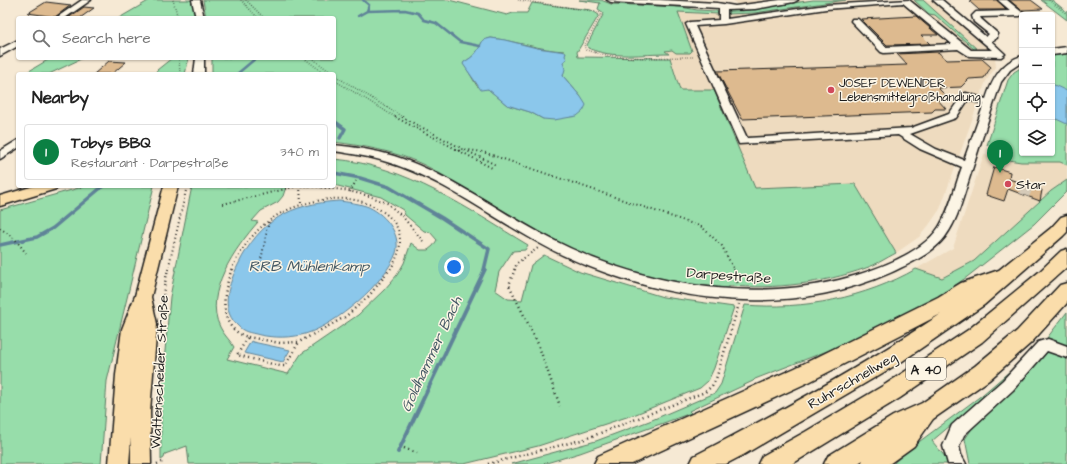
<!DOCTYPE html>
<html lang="en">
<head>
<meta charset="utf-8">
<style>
  body { margin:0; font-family:"Architects Daughter",sans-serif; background:#f6f6f6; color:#222 }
  .controls { position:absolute; right:12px; top:12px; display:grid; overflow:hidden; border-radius:4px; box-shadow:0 1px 3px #0004 }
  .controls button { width:36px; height:36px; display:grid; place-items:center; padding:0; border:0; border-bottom:1px solid #e0e0e0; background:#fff; color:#222; font:20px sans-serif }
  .you { position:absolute; left:454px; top:267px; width:14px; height:14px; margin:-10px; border:3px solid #fff; border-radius:50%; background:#1a73e8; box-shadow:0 0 0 6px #1a73e833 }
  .badge { display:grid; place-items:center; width:26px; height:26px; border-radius:50%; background:#0b8043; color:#fff; font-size:13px; font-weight:700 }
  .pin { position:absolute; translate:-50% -33px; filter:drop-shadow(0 1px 2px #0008) }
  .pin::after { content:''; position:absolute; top:21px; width:14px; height:12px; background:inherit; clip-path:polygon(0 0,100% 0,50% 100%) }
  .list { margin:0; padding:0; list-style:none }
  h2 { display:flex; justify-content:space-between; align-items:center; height:52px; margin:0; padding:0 16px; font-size:17px }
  h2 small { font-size:13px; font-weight:400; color:#767676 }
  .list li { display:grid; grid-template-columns:26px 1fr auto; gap:12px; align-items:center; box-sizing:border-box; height:56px; margin:0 8px 8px; padding:0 8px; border:1px solid #e0e0e0; border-radius:4px }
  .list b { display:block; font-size:15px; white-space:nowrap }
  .list p { margin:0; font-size:13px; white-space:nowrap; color:#767676 }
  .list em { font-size:13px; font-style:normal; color:#767676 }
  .icon { flex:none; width:22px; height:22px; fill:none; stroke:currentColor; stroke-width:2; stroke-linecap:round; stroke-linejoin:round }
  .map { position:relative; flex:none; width:1067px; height:464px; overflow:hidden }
  .search { position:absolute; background:#fff; box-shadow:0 1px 3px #0004; left:16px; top:16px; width:320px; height:44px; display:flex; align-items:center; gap:10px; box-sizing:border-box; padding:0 14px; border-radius:4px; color:#767676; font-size:15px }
  .panel { position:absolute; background:#fff; box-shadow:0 1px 3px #0004; left:16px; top:72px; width:320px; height:116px; border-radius:4px }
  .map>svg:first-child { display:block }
  .built { fill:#eedbbf }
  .green { fill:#97ddaa; stroke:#5a7c63; fill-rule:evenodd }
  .water { fill:#8bc7eb; stroke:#5f8398 }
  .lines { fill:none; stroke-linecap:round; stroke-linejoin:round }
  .stream-far2 { stroke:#5f8398; stroke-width:2.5 }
  .stream-far1 { stroke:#5f8398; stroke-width:3.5 }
  .stream { stroke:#5f8398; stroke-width:4 }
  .building { fill:#ddba8f; stroke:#1c1c1c }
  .minor-tunnel { stroke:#d5cab8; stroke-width:11; stroke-dasharray:11 5.5; stroke-linecap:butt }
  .minor-casing { stroke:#1c1c1c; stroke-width:3 }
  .major-casing { stroke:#1c1c1c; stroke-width:3 }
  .highway-casing { stroke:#1c1c1c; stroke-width:3 }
  .path-far2 { stroke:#1c1c1c; stroke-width:1.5; stroke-dasharray:0.5 2; stroke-linecap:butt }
  .path-far1 { stroke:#1c1c1c; stroke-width:2; stroke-dasharray:1 3; stroke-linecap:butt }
  .path { stroke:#1c1c1c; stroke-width:2.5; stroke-dasharray:1 3.5; stroke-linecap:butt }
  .minor { fill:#fcf5e5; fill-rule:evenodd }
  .major { fill:#faddab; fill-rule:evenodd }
  .highway { fill:#faddab; fill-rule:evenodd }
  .poi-dot { fill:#d1495b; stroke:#fcf5e5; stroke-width:1.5 }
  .labels { text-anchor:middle; stroke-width:3; stroke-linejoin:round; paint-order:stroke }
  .far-poi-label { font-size:12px; fill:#1c1c1c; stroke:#fcf5e5; text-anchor:start }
  .shield { fill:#fcf5e5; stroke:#5f5d58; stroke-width:1 }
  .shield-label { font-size:13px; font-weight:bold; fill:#1c1c1c }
  .poi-label { font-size:14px; fill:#1c1c1c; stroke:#fcf5e5; text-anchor:start }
  .street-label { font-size:14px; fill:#1c1c1c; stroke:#fcf5e5 }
  .water-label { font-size:15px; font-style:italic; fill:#435864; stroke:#fcf5e5 }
</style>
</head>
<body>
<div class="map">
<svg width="1067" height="464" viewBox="0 0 1067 464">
  <rect width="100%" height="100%" fill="#f6e9d4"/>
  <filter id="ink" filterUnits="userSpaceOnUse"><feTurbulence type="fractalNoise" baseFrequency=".025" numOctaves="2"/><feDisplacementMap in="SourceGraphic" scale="8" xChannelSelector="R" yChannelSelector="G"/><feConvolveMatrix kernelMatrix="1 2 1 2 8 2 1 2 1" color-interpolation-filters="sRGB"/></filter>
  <g filter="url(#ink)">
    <g class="built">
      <polygon points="733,0 942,0 994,46 996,67 986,81 940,209 929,225 919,237 896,253 855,184 755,188 714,90 680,90 669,54 665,51 672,50 677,12 717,14 716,8 734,11 738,6"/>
      <polygon points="984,154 1021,162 1060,162 1067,165 1067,180 1051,191 974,261 965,266 942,278 916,269 953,248"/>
    </g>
    <g class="green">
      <polygon points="150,0 192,0 195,18 119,18"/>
      <path d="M203 0H449L507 15 513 13H527L532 3 591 10 599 15 577 52 578 57 670 58 680 90H714L755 188 855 184 896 253C886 258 876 265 866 268 821 284 776 289 729 286V288C674 284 617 272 568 247 529 227 492 203 454 182 444 176 433 169 422 164 394 151 364 146 334 142V74H212V58H334V18H206ZM491 38C516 41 540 50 565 51L563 76 581 97 543 119 530 112 507 105 488 89 477 86 464 64V62C475 56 478 51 483 40Z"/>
      <path d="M579 0H601L611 4 681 7 697 10 717 11 718 14 678 12 692 51 690 53H676L672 50 665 51 669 54C643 54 612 59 588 48L587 45 604 13 598 9 600 3Z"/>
      <polygon points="813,0 846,0 754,13 726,14 726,10 742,11"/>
      <polygon points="914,0 923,0 978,50 975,50 935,15 929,14"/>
      <polygon points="1041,0 1052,0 1067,12 1067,20"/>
      <polygon points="1067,54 1067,165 1060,162 1021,162 1002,159 999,152 1001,150 987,145 1008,80 1014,72 1022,67 1022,153 1052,153 1052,56"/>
      <polygon points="51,58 83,58 49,74 24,74"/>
      <polygon points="172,58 189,58 185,74 155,74 157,70"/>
      <path d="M334 159C406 165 468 209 528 245L525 250 513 251 499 272 495 290 508 299 522 300 531 265 544 255 580 272 663 297 734 307 714 368 708 381 700 388 636 414 538 446 464 464H189L187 446 165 454 164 458 161 460V394L170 297 192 186H288L286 187 283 196 278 202 261 211 252 221 258 222C236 247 203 293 220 327 223 334 230 340 234 347L227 359 288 374 301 354 358 315 384 290 397 275 404 263 411 243 420 250H428L433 246 437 240 430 232 424 231 405 215 403 210 381 197 334 185Z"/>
      <path d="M1067 180V191L1034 224 967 277 918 311 845 344 755 379 753 381 689 411 691 413 580 453 543 464H511L596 441 652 420 715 393 721 384 745 305C804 310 865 298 916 269L942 278 974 261 1051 191Z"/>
      <polygon points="86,186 154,186 107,381 101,464 0,464 0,210"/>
      <polygon points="1067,312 1067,346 1047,338"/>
      <polygon points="1049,350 1067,356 1067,464 970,464 965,439 977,421"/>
      <polygon points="1031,353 1027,361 932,441 951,464 893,464 908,450 982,395"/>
    </g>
    <g class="water">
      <path d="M491 38 505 40 537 48 566 52 565 56 567 59 563 62 565 69 563 76 581 97 586 105 583 111 577 116 554 120 543 119 530 112 507 105 488 89 481 90 463 64 464 62C475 56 478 51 483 40Z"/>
      <polygon points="1052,84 1067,91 1067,124 1052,117"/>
      <path d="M339 201C347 202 357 203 366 206 383 212 402 233 396 253 385 283 336 325 305 334 291 338 274 338 260 335 249 332 244 333 236 324 220 307 229 284 238 265 260 220 290 204 339 201Z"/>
      <polygon points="251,341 253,342 290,350 283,362 244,353"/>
    </g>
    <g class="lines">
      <g class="stream-far2">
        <polyline points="367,11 405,10 418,13 424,20 436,23 460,42 480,46"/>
        <polyline points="358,16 367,11 369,5 363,0"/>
        <polyline points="237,74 256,58"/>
      </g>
      <g class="stream-far1">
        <polyline points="334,121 345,129 340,138"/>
        <polyline points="334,173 360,178 389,187 442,218 489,249 484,270"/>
        <polyline points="0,245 37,237 53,228 103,186"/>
      </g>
      <polyline class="stream" points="398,452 485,269"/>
    </g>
    <g class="building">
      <polygon points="970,0 997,0 1007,10 979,10 969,1 971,1"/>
      <polygon points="1009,0 1031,0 1043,9 1022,10 1029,15 1025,15 1025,13"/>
      <polygon points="46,2 71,5 55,17 28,13"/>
      <polygon points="84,7 94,8 80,18 68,18"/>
      <polygon points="916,16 938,35 921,35 930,44 887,45 861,19"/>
      <polygon points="938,52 947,60 982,59 991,67 984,78 969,79 961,87 938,88 949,99 938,100 946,109 935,109 932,112 742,119 717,71 907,65 897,54"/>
      <polygon points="109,61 126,62 112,74 94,74"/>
      <polygon points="994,167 1010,172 1009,179 1042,190 1040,201 1008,189 1004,201 986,195"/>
    </g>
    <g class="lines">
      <polyline class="minor-tunnel" points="1024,195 1028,185"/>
      <g class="minor-casing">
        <g id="minor">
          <polygon points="82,0 91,0 65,18 56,18"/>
          <polygon points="192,0 200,0 204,18 196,18"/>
          <path d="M607 0H660L717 3 735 6 780 0H798L794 2 755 9 727 10V19L826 5 909 0 971 50H992L933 0H942L986 37 989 34 974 22 972 16 976 12 1011 11 998 0H1007L1024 14 1020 16 980 17 981 19 997 33V38L991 41 1005 54 1001 57 969 56 958 49 884 53 881 52 851 21 852 19H858L886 47 952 44 903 3 826 9 724 24 695 26 747 138 911 128 949 114 963 94 966 93 986 99C992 80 1001 62 1022 56V62L1010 70 1001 82C990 113 980 145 970 176 963 197 958 220 945 237 932 254 909 264 890 273 789 318 668 303 569 258 506 230 453 182 387 162 369 156 352 154 334 151V145C354 147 374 150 394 156 447 173 492 207 540 233 629 282 739 304 839 280 870 272 921 255 939 227 950 210 955 186 962 167L920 149 898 135 739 144 686 24 690 22 719 20V8L611 2ZM968 100 984 104 964 160 936 149 910 134 956 118Z"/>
          <polygon points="18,40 18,46 0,56 0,49"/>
          <polygon points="1067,47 1067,53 1052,55 1052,49"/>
          <polygon points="196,58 204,58 204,74 194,74"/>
          <polygon points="18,140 18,148 0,159 0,151"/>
          <polygon points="1048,339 1067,346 1067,358 1047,351 1013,390 964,435 959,446 961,455 966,464 948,464 943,446 952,425 1003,380 1038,342"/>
        </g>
      </g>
      <g class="major-casing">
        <g id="major">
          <polygon points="34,186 58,186 56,189 0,206 0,196"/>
          <polygon points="164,186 178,186 151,297 157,324 150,411 151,464 131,464 131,438 129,464 109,464 116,375 122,329 135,296"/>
        </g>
      </g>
      <g class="highway-casing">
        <g id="highway">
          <path d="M1067 215V232L1063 236 984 305 901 362 745 454 726 464H690L694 456C778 413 862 366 941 314L809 382 632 464H594L598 456 795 368 938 297 961 283 999 270 1051 228 1061 217Z"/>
          <polygon points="1067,249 1067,267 982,342 900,398 792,464 758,464 762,456 805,432 886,384 968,330 1039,272 1061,251"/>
          <polygon points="1067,283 1067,303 1031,343 989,380 933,419 914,446 889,464 861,464 863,460 857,464 824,464 828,456 893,416 922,403 975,366 1017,331 1060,285"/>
        </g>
      </g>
      <g class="path-far2">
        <polyline points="173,0 178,18"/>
        <polyline points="241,0 258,18"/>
        <polyline points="246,0 264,18"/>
        <path d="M518 0 599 12 601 15 584 46 586 50C621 61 658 57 694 57"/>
        <polyline points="1049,0 1067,14"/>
        <polyline points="179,58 180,74"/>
        <polyline points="304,58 325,74"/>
        <polyline points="312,58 333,74"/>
        <polyline points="334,75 404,118"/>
        <polyline points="334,80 397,118"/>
      </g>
      <g class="path-far1">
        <polyline points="395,117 492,168"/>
        <polyline points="402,117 461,148"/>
        <polyline points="465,150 496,165"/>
        <polyline points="458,151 461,149 483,152 702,227 722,246 734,270"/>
        <polyline points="300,186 301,204"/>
        <polyline points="350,192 356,181"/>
        <polyline points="223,204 298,186 317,187 344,190 369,196 387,203 402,216 423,241"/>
        <polyline points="0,228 15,239 26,253"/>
        <polyline points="168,270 187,186"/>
        <path d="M231 270C240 251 253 232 270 220 291 205 322 197 348 199 370 201 401 216 400 242 400 252 395 262 390 270"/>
        <polyline points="259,270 269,221"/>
        <polyline points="514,270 517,263 538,248"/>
      </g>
      <g class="path">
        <path d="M232 269C223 292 216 328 248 337L237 355 280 366H285L299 342 345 317 369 296 390 269"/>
        <polyline points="515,269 509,285 538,344 560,406"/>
        <polyline points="733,269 738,284"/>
        <polyline points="259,272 260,269"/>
        <polyline points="162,313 164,287 168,269"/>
        <polyline points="248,337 280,343 299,342"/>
        <polyline points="404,448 417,453"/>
        <polyline points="157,464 165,461"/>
        <polyline points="488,464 585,439 705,392 712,386 716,379 739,304"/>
      </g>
      <use href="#minor" class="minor"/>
      <use href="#major" class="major"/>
      <use href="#highway" class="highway"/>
    </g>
  </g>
  <g class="poi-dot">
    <circle cx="831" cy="90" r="4"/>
    <circle cx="1008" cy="184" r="4"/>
  </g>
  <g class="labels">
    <g class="far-poi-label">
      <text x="839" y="87">JOSEF DEWENDER<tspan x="839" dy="14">Lebensmittelgroßhandlung</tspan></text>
    </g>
    <rect class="shield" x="906" y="358" width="40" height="22" rx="3"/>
    <g class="shield-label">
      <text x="926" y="374">A 40</text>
    </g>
    <g class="poi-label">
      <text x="1016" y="189">Star</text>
    </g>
    <g class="street-label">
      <text transform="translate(729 275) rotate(4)" y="5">Darpestraße</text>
      <text transform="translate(159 372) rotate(-87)" y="5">Wattenscheider Straße</text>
      <text transform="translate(852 380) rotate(-30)" y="5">Ruhrschnellweg</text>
    </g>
    <g class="water-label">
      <text x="309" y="271">RRB Mühlenkamp</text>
      <text transform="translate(431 354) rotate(-65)" y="5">Goldhammer Bach</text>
    </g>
  </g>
</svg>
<div class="controls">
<button>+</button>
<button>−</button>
<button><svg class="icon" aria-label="locate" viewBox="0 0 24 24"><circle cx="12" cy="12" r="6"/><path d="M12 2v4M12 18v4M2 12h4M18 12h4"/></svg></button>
<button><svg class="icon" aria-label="layers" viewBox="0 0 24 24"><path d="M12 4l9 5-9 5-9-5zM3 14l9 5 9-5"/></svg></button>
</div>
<div class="you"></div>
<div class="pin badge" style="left:1000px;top:173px">1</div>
<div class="search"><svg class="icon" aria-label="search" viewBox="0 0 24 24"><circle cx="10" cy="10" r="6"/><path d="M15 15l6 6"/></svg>Search here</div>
<section class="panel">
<h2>Nearby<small></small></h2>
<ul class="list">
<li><span class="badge">1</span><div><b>Tobys BBQ</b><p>Restaurant · Darpestraße</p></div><em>340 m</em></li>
</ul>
</section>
</div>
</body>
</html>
